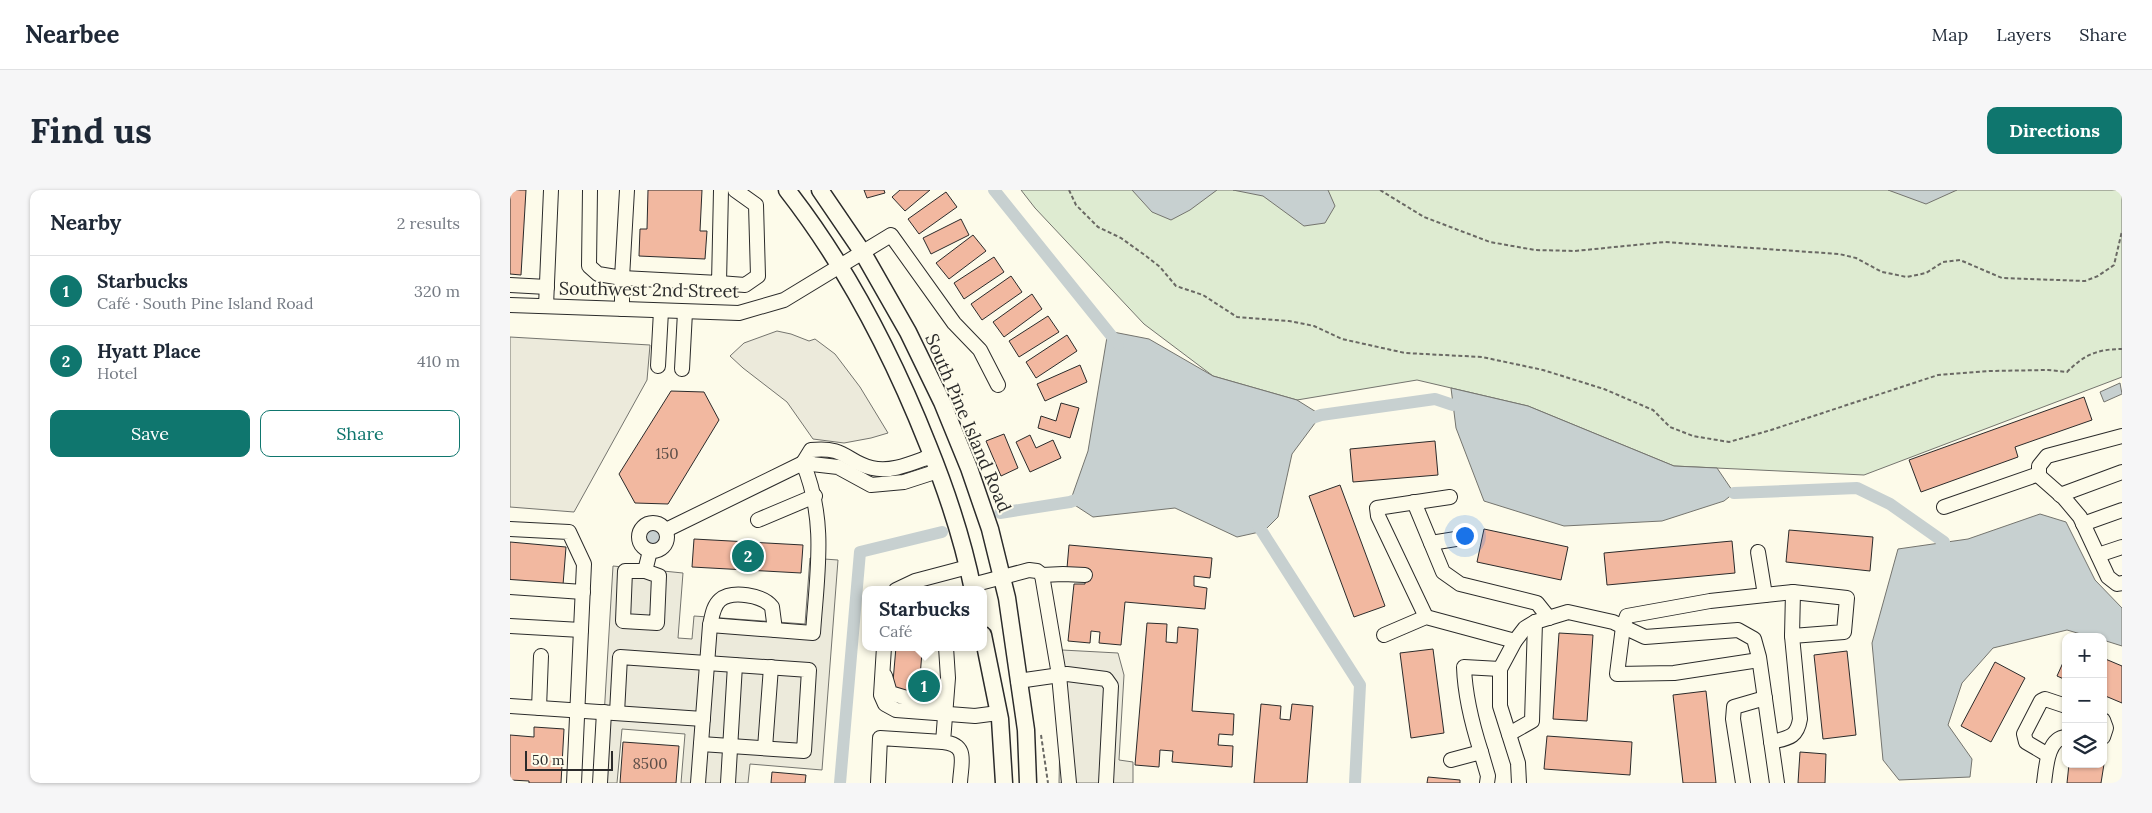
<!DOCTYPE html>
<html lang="en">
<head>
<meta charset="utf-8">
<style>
  body { margin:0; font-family:Lora,serif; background:#f6f6f7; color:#1f2937 }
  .controls { position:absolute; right:15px; bottom:15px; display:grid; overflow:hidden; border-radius:10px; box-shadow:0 1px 4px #0004 }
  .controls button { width:45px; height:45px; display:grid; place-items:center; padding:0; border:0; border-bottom:1px solid #e0e1e3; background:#fff; color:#1f2937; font:25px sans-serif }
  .scale { position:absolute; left:15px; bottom:12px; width:88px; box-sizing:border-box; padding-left:5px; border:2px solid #2b2b2b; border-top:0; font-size:14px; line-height:18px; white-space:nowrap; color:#2b2b2b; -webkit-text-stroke:4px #fdfbea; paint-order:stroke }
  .you { position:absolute; left:954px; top:345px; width:18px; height:18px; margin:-12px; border:4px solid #fff; border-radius:50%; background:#1a73e8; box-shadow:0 0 0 8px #1a73e833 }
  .badge { display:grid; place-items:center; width:32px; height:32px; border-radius:50%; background:#0f766e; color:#fff; font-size:16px; font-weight:700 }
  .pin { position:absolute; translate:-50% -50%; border:2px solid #fff; box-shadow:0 1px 5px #0006 }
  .popup { position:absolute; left:352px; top:396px; width:125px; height:65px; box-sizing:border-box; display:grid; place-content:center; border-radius:10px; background:#fff; filter:drop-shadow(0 1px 4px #0005); font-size:16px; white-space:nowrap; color:#747a83 }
  .popup b { font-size:19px; color:#1f2937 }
  .popup::after { content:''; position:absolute; left:50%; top:100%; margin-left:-10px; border:10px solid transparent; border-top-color:#fff }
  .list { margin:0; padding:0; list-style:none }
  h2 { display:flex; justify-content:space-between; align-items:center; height:65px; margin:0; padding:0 20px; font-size:21px }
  h2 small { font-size:16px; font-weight:400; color:#747a83 }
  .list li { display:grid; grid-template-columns:32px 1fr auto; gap:15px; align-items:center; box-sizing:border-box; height:70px; padding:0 20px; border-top:1px solid #e0e1e3 }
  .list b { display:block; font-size:19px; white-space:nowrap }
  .list p { margin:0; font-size:16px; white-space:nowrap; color:#747a83 }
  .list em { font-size:16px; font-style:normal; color:#747a83 }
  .actions { display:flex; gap:10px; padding:15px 20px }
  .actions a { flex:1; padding:11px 0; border:1px solid #0f766e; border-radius:10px; text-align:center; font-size:18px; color:#0f766e }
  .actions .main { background:#0f766e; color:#fff }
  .icon { flex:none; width:28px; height:28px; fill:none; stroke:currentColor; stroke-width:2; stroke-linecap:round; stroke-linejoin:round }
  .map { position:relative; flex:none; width:1612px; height:593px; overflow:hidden; border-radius:10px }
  header { display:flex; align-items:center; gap:30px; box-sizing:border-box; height:70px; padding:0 25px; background:#fff; border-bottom:1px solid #e0e1e3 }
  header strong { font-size:24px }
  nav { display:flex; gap:28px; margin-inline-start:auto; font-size:18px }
  .intro { display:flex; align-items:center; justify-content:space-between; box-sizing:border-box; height:120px; padding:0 30px }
  h1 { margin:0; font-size:35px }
  .button { padding:12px 22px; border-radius:10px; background:#0f766e; color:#fff; font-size:18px; font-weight:700 }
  main { display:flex; gap:30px; padding:0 30px }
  aside { flex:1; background:#fff; border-radius:10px; box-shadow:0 1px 4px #0004 }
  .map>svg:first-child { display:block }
  .green { fill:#deebd1; stroke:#74746e }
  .parking { fill:#eceadb; stroke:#74746e }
  .water { fill:#c7d0d0; stroke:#74746e }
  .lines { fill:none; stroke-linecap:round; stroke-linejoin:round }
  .canal { stroke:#c7d0d0; stroke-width:12 }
  .building { fill:#f2b8a0; stroke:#2b2b2b }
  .minor-casing { stroke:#2b2b2b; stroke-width:16 }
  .major-casing { stroke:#2b2b2b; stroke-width:19 }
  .path { stroke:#6a6964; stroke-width:2; stroke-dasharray:4 2.5; stroke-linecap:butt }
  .minor { stroke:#fdfbea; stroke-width:14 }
  .major { stroke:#fdfbea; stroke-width:16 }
  .labels { text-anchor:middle; stroke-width:4; stroke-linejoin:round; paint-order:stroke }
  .number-label { font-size:15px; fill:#5d4e48 }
  .street-label { font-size:18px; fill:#2b2b2b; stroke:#fdfbea }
</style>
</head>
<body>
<header>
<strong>Nearbee</strong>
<nav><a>Map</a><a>Layers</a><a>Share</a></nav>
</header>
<div class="intro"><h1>Find us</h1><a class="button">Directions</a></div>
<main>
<aside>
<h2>Nearby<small>2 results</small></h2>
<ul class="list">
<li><span class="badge">1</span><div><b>Starbucks</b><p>Café · South Pine Island Road</p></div><em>320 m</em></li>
<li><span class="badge">2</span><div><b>Hyatt Place</b><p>Hotel</p></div><em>410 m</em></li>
</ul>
<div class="actions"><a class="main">Save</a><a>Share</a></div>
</aside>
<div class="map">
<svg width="1612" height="593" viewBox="0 0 1612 593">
  <rect width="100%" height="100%" fill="#fdfbea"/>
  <polygon class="green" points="511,0 1612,0 1612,187 1354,285 1164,276 1018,216 907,190 787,210 703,186 634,134 525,18"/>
  <g class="parking">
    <polygon points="267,141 281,144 299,151 305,149 325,164 350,197 378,243 361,248 334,253 303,249 277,212 233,178 220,166 234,153"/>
    <polygon points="0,147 140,155 137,190 64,322 0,317"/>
    <polygon points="300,368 328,370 312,580 240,574 238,593 171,593 175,544 112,539 107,593 90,593 103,376 173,383 168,448 182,449 184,426 295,434"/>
    <polygon points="552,460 608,463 614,485 609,570 623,572 623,593 549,593"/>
  </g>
  <g class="water">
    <polygon points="622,0 707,0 680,20 661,30 642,22"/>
    <polygon points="723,0 818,0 825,16 815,33 794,36 753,6"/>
    <polygon points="1378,0 1447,0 1416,14"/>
    <polygon points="598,141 639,149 703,186 787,210 811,225 782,264 768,327 754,341 727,347 665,318 583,327 560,312 578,261"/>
    <polygon points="1610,193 1612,204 1594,212 1590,202"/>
    <polygon points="941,198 1018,216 1164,276 1207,278 1224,303 1214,311 1152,331 1054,336 974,311 946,238"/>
    <polygon points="1530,324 1556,332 1585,390 1612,418 1612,456 1593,450 1593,447 1581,447 1557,440 1483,458 1452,493 1438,535 1462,569 1460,587 1389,590 1373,570 1362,453 1388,359 1458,349"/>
    <circle cx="143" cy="346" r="8"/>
  </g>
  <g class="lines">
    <g class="canal">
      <polyline points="484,0 608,154"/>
      <polyline points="796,230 811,225 925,209 943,215"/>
      <polyline points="1224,303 1347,298 1380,314 1434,352"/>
      <polyline points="490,323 560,312 574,307"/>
      <polyline points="744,329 850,495 845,593"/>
      <polyline points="330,593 350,362 432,342"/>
    </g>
  </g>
  <g class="building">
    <polygon points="0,0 16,0 11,85 0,84"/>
    <polygon points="138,0 192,0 190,41 197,41 195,69 129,66 130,39 137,39"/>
    <polygon points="354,0 374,0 375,3 357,8"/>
    <polygon points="390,0 420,0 395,21 382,7"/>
    <polygon points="436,2 447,17 409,44 398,29"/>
    <polygon points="451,29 459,45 421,64 413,48"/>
    <polygon points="463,45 476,61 439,89 426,73"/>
    <polygon points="484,67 494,82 454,109 444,93"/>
    <polygon points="501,86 512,102 472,130 461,114"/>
    <polygon points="522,104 532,119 494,147 483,132"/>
    <polygon points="538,126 549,142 509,167 499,151"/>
    <polygon points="557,145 567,161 526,188 516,172"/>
    <polygon points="570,175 577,192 535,211 527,194"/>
    <polygon points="161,201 194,202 209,230 158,314 125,313 109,284"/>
    <polygon points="1574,207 1582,230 1505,257 1508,267 1411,302 1399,270"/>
    <polygon points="551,213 569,218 560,248 528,238 531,226 546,231"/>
    <polygon points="494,244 508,278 491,286 476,251"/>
    <polygon points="520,245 526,258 543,250 551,268 520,282 506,252"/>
    <polygon points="925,251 928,285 843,292 840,259"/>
    <polygon points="830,295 875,416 844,427 799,306"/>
    <polygon points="974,339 1058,357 1051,390 967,372"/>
    <polygon points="1279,340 1363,347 1360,381 1276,372"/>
    <polygon points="184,349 293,355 291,383 182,377"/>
    <polygon points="1222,351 1225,383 1097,395 1094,363"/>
    <polygon points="0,352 56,357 53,395 0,391"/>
    <polygon points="559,355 702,368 700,388 684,386 684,396 697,398 695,419 615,412 611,455 589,453 590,442 581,441 580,453 558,451 564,394 575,394 576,380 557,378"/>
    <polygon points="637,433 657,434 656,452 667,453 668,437 688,439 682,521 724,524 723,545 709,544 708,555 723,556 722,577 662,572 663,561 650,560 649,577 625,575"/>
    <polygon points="1049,443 1083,445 1077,531 1043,529"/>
    <polygon points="386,457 408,457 408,462 412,462 410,487 419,487 418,498 423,498 422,505 382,503"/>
    <polygon points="923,459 934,543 901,548 890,463"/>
    <polygon points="1337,461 1346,545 1313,549 1304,465"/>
    <polygon points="1556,466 1556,490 1547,486"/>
    <polygon points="1593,468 1612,476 1612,513 1593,505"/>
    <polygon points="1485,472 1515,488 1481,552 1451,536"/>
    <polygon points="1196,501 1206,593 1173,593 1163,505"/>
    <polygon points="751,514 771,516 770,529 780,530 782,514 803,516 797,593 744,593"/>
    <polygon points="24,537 54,539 51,593 19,593 19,591 0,590 0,545 24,547"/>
    <polygon points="1037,546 1122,552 1120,585 1034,579"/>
    <polygon points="113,552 169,556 166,593 110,593"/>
    <polygon points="1290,562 1316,564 1315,593 1288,593"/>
    <polygon points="1559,574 1594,574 1591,593 1557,593"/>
    <polygon points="262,582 296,585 295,593 261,593"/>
    <polygon points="918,587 950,590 950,593 917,593"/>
  </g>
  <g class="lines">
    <g class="minor-casing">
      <g id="minor">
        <polyline points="80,0 79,76 88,84 112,88 117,0"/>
        <polyline points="209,93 235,95 248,86 246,15 225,0"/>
        <polyline points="0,95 37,97"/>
        <polyline points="0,115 229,123 274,110 381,45 444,133 470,160 488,195"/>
        <polyline points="36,116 41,0"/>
        <polyline points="112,119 112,88 209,93 211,0"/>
        <polyline points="148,176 151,121"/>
        <polyline points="172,179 175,122"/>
        <polyline points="1612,246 1537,266 1529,276 1529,286 1554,308 1570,327 1598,387 1607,394 1612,393"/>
        <path d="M293 273 301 260C336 256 336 272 362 278 382 283 404 272 422 266"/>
        <polyline points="1550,305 1612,282"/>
        <polyline points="904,312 933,382 950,394 1027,413 1039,428"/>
        <polyline points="1434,317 1529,284"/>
        <polyline points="248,330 305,306"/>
        <circle cx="143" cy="347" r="14"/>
        <polyline points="1573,334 1612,320"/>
        <polyline points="0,339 59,342 74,374 64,593"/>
        <polyline points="156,340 293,273 328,277 361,295 394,292 428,281"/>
        <polyline points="921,353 958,347"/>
        <polyline points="1248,362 1255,405"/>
        <polyline points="1588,365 1612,357"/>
        <polyline points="135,381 149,386 147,433 113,431 115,381 135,381 140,361"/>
        <polyline points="532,385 553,384 575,385"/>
        <polyline points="462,395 519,380 527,381 532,385 549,485 559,593"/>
        <polyline points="0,397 73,402"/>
        <polyline points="386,400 405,391 458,377"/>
        <polyline points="916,427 868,326 867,318 940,307"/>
        <path d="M200 435 303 443C307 383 317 331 293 273"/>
        <polyline points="0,436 71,440"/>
        <polyline points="874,445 916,427 1005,451"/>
        <polyline points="1282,446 1283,402"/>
        <polyline points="374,457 371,505 375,514 386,520 465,526 488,523"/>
        <path d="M436 457 438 488 433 552C459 555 451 572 450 593"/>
        <path d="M1249 470 1164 483 1107 484 1113 437 1117 426 1200 411 1283 402 1337 408 1334 442 1282 446 1290 529C1287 548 1278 548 1261 552"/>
        <polyline points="375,486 380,503 400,509 435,512"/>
        <polyline points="508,491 557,484 596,489 601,496 596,593"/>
        <polyline points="0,516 193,529"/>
        <polyline points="29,518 31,466"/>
        <polyline points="107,523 110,467 299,480 294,561 191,554"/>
        <polyline points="1593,530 1596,538 1593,547"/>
        <polyline points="999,544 1022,531 1025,432"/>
        <polyline points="255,558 261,477"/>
        <path d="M971 562C962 534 955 507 954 477L990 479"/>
        <polyline points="1538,565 1516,552 1514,544 1531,511 1535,509 1556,516"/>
        <polyline points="941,570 971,562 978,586 977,593"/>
        <polyline points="90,593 94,522"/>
        <path d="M188 593 200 435C202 427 203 416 210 410 222 400 253 405 262 417L265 440"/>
        <polyline points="218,593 225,475"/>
        <polyline points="368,593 370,548 433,552"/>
        <polyline points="1009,593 1008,573 990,516 990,479 1005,451 1015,438 1025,432 1058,422 1103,432 1135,447 1228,440 1244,449 1249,467 1267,593"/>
        <polyline points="1233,593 1223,529 1224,517 1255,508"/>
        <path d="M1534 593C1536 579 1537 548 1556 547"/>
      </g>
    </g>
    <g class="major-casing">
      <g id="major">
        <path d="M277 0C337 77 382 164 418 255 437 302 453 350 463 400"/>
        <polyline points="310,0 353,63 398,142 432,212 459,278 480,339 497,408 516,540 518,593"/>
        <polyline points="473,445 490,529 494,593"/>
      </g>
    </g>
    <g class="path">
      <path d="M559 0 566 15 588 37 611 48 636 66 650 77 666 96 693 105 727 127 779 131 804 136 832 149 895 163 972 167 1033 180 1094 199 1143 220 1160 237 1183 246 1219 252 1261 240 1428 185 1479 181 1538 180 1557 182C1574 165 1587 159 1612 159"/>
      <polyline points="870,0 914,27 980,52 1025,60 1065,61 1155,52 1329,64 1346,68 1372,82 1397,87 1416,83 1433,72 1450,70 1492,88 1575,91 1588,86 1604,75 1612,41"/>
      <polyline points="531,545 538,593"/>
    </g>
    <use href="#minor" class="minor"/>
    <use href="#major" class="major"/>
  </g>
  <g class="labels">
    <g class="number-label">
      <text x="157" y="269">150</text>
      <text x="140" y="579">8500</text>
    </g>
    <g class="street-label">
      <text transform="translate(139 100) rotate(1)" y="6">Southwest 2nd Street</text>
      <text transform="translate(458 233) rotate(67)" y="6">South Pine Island Road</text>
    </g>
  </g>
</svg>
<div class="controls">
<button>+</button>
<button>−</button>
<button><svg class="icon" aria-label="layers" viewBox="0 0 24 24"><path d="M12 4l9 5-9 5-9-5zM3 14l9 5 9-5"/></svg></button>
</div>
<div class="scale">50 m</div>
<div class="you"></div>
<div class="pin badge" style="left:414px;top:496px">1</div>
<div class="popup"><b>Starbucks</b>Café</div>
<div class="pin badge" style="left:238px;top:366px">2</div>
</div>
</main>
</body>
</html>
